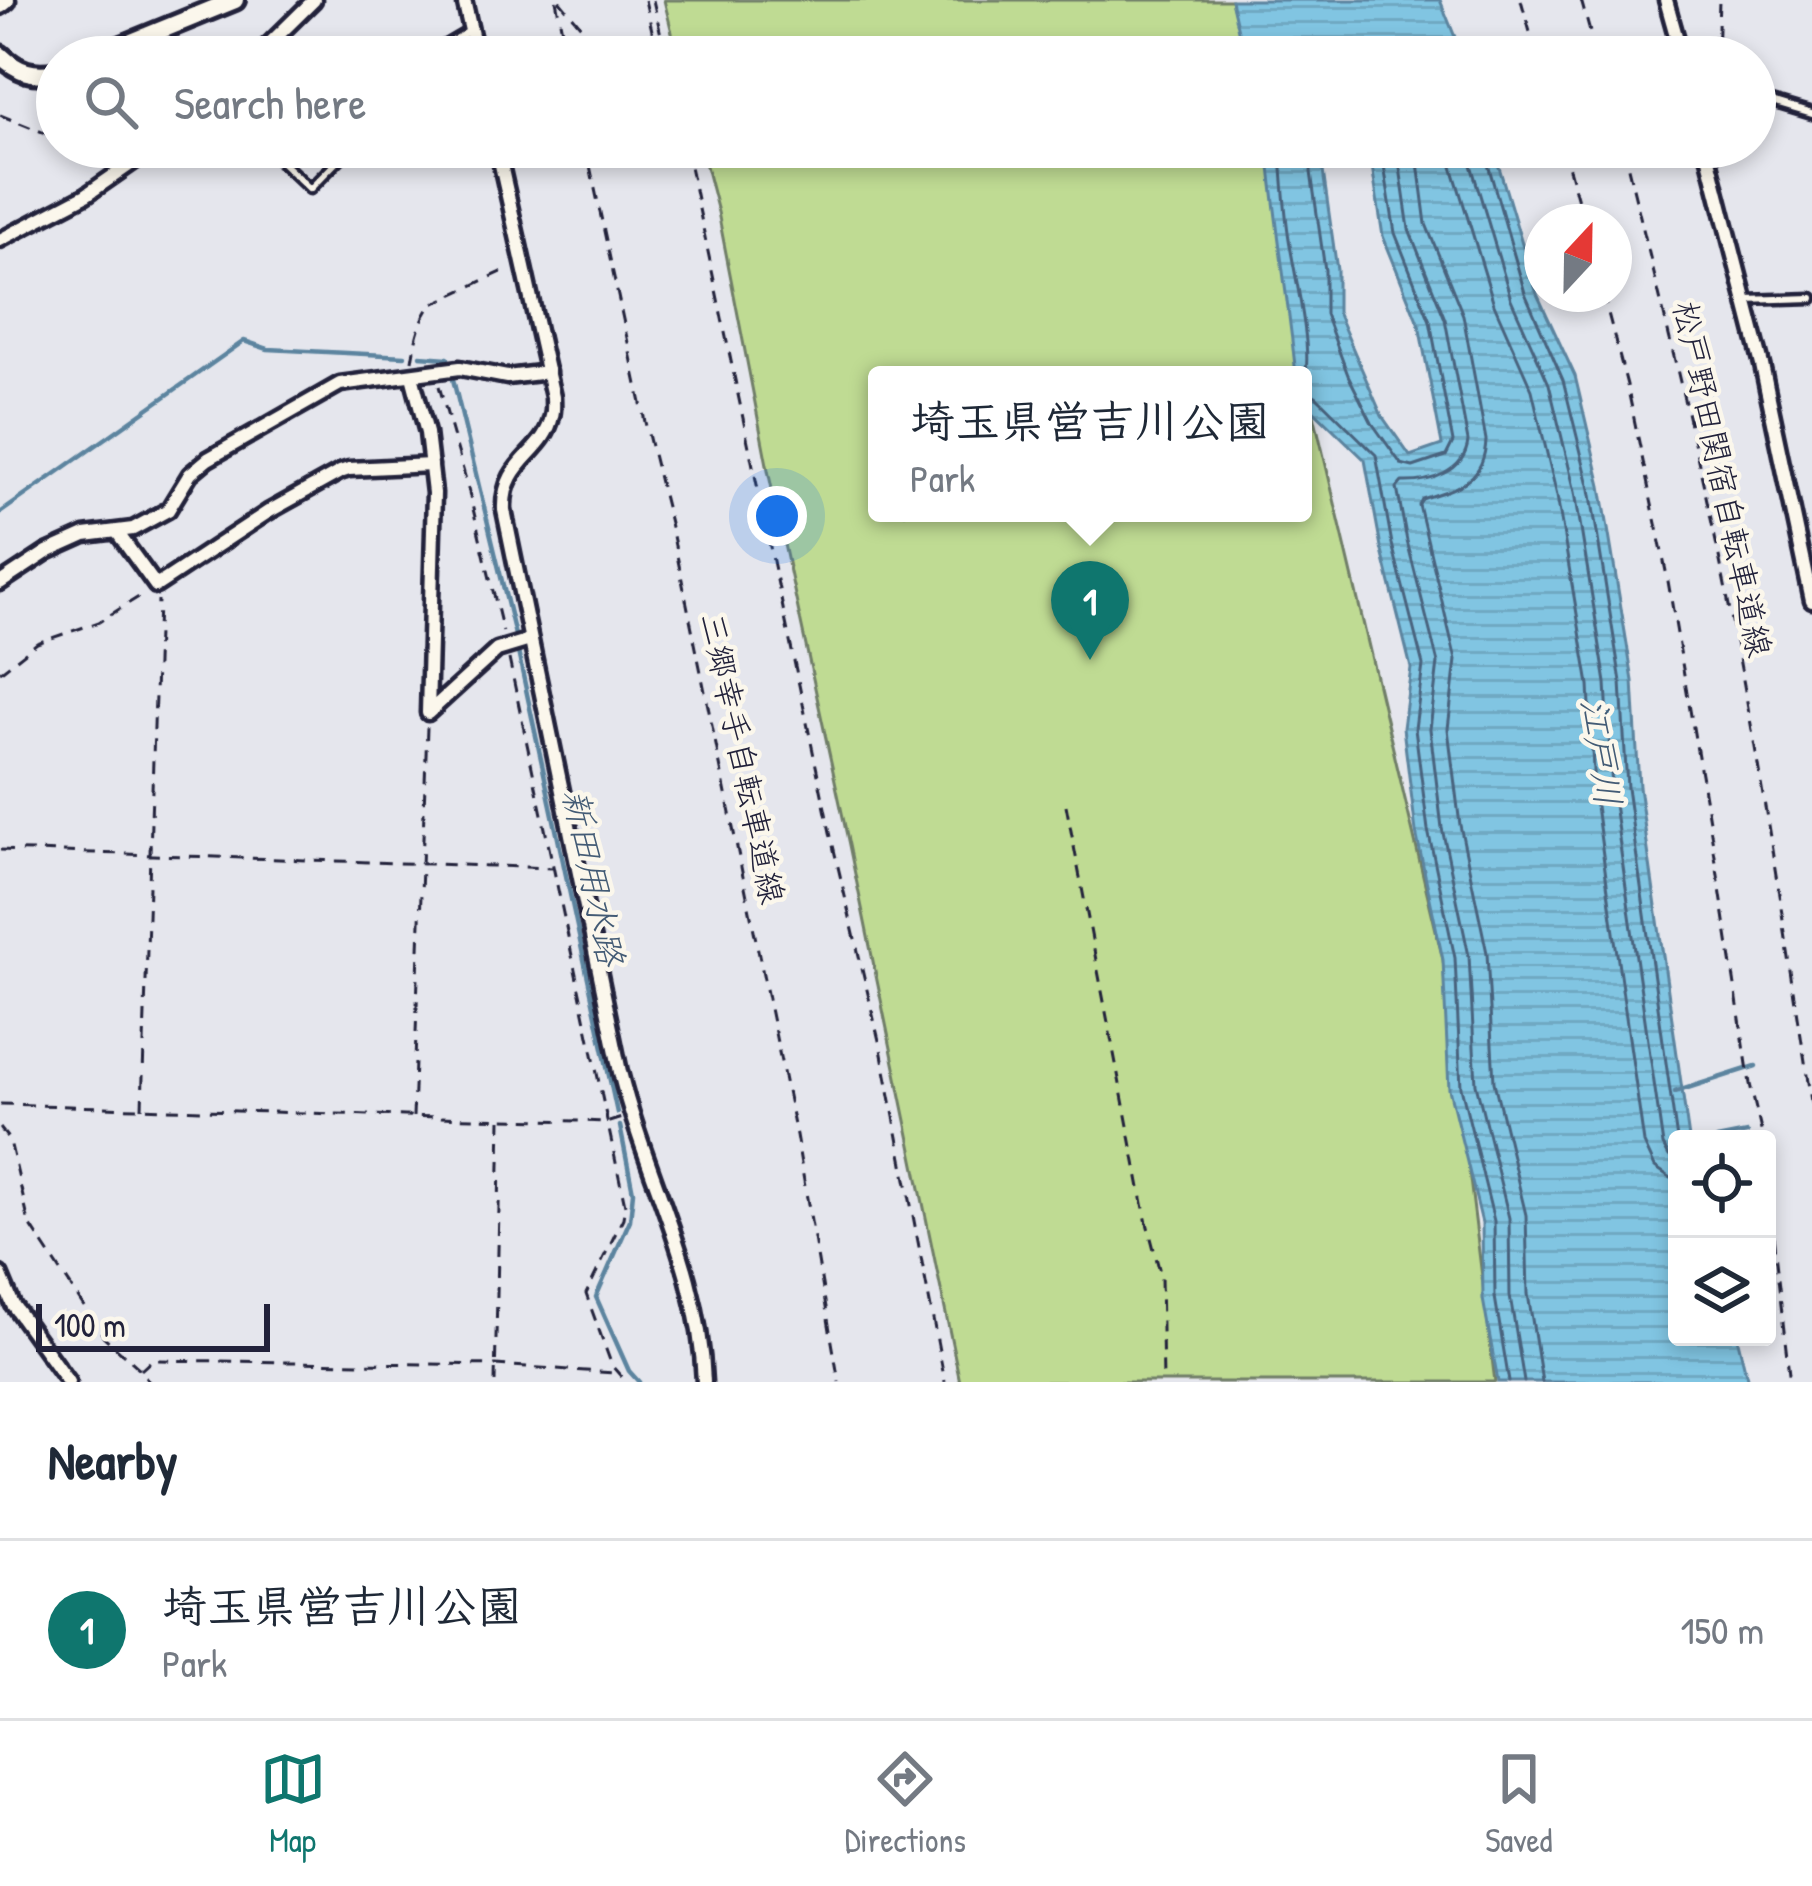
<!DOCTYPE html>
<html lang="en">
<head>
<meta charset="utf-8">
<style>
  body { margin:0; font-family:"Patrick Hand","Klee One",sans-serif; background:#f6f6f7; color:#1f2937 }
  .controls { position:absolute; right:36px; bottom:36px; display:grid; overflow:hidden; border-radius:12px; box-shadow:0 6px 18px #0003 }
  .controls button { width:108px; height:108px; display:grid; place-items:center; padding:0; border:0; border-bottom:3px solid #e0e1e3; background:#fff; color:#1f2937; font:60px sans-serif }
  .compass { position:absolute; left:1524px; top:204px; width:108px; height:108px; border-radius:50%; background:#fff; box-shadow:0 6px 18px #0003; rotate:22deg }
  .scale { position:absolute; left:36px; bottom:30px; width:234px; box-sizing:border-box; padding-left:12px; border:6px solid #22223b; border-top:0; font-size:33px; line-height:42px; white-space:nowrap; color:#22223b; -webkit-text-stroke:9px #fbf7ec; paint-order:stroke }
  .you { position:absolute; left:777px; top:516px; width:42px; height:42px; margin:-30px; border:9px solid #fff; border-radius:50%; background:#1a73e8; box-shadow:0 0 0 18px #1a73e833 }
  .badge { display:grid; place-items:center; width:78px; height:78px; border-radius:50%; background:#0f766e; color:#fff; font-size:39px; font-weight:700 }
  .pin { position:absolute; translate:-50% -99px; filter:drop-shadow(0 3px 6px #0008) }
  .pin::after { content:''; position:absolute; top:63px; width:42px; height:36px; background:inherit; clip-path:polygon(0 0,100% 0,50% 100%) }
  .popup { position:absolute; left:868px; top:366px; width:444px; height:156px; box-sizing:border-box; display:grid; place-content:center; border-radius:12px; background:#fff; filter:drop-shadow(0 3px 9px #0005); font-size:39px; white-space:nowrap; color:#747a83 }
  .popup b { font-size:45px; color:#1f2937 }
  .popup::after { content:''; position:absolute; left:50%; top:100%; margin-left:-24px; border:24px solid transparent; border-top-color:#fff }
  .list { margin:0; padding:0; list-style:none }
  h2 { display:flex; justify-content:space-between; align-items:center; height:156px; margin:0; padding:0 48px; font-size:51px }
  h2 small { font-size:39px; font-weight:400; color:#747a83 }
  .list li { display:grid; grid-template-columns:78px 1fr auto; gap:36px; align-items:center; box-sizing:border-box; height:180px; padding:0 48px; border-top:3px solid #e0e1e3 }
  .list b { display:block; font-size:45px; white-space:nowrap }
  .list p { margin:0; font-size:39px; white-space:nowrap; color:#747a83 }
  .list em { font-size:39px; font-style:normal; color:#747a83 }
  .icon { flex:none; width:66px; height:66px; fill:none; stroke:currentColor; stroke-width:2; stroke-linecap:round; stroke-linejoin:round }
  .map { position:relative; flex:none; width:1812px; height:1382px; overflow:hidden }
  .search { position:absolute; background:#fff; box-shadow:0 6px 18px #0003; left:36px; right:36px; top:36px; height:132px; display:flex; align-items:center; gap:30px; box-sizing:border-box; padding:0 42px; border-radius:66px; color:#747a83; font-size:45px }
  .sheet { height:336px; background:#fff }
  nav { display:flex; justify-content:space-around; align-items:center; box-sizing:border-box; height:168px; border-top:3px solid #e0e1e3; background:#fff; font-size:33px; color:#747a83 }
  nav a { display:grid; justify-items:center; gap:6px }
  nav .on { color:#0f766e }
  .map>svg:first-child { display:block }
  .green { fill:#bfdb93; stroke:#707e67; stroke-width:3; fill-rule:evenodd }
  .water { fill:url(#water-rules); stroke:#5b849f; stroke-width:3 }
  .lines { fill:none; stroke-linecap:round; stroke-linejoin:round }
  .shore { stroke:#48637e; stroke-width:3 }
  .stream { stroke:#5b849f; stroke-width:4.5 }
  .service-casing { stroke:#22223b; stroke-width:15 }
  .minor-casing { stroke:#22223b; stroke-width:21 }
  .tertiary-casing { stroke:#22223b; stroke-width:26 }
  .secondary-casing { stroke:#22223b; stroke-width:27 }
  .path { stroke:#22223b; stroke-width:3; stroke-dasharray:12 9; stroke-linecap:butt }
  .service { stroke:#fbf7ec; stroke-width:6 }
  .minor { stroke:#fbf7ec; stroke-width:12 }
  .tertiary { stroke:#fbf7ec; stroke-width:16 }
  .secondary { stroke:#fbf7ec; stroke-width:18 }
  .labels { text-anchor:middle; stroke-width:9; stroke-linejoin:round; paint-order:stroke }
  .street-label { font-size:33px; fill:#22223b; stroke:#fbf7ec }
  .water-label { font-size:36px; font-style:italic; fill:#435b75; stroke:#fbf7ec }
</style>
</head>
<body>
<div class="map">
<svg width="1812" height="1382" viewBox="0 0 1812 1382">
  <defs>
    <pattern id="water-rules" width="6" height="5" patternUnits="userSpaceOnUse" patternTransform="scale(3)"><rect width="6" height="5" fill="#81c5e2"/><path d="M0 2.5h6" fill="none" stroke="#6fa9c3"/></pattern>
  </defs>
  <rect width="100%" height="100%" fill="#e5e6ed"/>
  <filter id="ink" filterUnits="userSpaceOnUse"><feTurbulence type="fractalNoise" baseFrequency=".00833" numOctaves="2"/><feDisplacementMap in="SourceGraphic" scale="24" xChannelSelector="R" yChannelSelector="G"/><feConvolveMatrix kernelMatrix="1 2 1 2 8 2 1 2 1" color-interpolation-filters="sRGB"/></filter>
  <g filter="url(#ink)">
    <g class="green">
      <polygon points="664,0 1231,0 1247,57 678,57"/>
      <path d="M701 147H1269L1289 309 1443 960 1495 1382H960L849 845 769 475 718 212ZM877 375H1303V513H877Z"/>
    </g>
    <g class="water">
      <polygon points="1231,0 1440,0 1463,57 1244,57"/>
      <path d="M1268 147H1325L1323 171 1337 270V312L1382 416 1410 456 1442 445 1419 325 1383 236 1369 147H1493L1537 294 1575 376 1601 486 1633 681 1639 787 1689 1139H1677V1337H1737L1748 1382H1498L1483 1299 1482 1223 1449 1089 1443 960 1416 832 1403 728 1411 668 1381 547 1365 460 1303 400V375H1296C1288 299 1275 223 1268 147Z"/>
    </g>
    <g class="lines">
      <g class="shore">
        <path d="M1280 147C1283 175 1284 204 1288 232 1292 266 1316 356 1303 383"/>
        <polyline points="1313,147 1311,172 1325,270 1325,314 1348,375 1372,423 1401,464 1413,467 1446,456 1453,442 1430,321 1395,233 1381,147"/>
        <path d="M1397 147 1409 229 1445 319 1468 441C1465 472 1430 483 1402 482L1397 488 1407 541 1438 663 1430 729 1442 828 1469 956 1476 1084 1509 1218 1510 1296 1524 1382"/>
        <path d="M1416 147 1426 224 1463 315 1486 440C1484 483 1456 488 1422 499L1419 505 1456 660 1448 729 1460 825 1487 953 1494 1082 1526 1215 1528 1294 1542 1382"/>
        <polyline points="1450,147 1451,163 1494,304 1532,390 1557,496 1589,685 1594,792 1644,1143 1655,1167 1677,1182"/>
        <polyline points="1468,147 1469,158 1511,299 1549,384 1575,492 1606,683 1612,790 1663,1145 1669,1156 1677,1162"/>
        <polyline points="1483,147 1525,293 1563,380 1590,489 1621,682 1627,788 1677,1140"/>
        <polyline points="1303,390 1316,396 1376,455 1392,544 1423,665 1415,729 1428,830 1455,958 1461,1087 1494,1221 1495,1297 1509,1382"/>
      </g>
      <g class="stream">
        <polyline points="420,356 448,358"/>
        <polyline points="452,375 515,635"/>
        <polyline points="0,513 244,341 268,349 405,356"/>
        <polyline points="518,652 617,1113"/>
        <polyline points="1675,1092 1756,1066"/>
        <polyline points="620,1126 633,1192 630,1220 596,1297 629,1371 639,1382"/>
        <polyline points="1717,1139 1747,1133"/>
      </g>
      <g class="service-casing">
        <g id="service">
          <polyline points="430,57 437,50 471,30"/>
          <polyline points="1755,97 1812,114"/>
          <polyline points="266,147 310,189 351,147"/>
          <polyline points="1746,300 1812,298"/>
        </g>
      </g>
      <g class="minor-casing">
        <g id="minor">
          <polyline points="464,0 477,57"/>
          <polyline points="1666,0 1682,57"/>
          <polyline points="256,57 314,0"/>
          <path d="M497 147 553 397C553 403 554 410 552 416 544 455 502 460 504 510L620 1072C647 1181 700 1267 704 1382"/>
          <polyline points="1706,147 1762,365 1812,601"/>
          <polyline points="0,240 86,195 155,147"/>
          <polyline points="412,376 427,433 434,493 428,713 497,650 530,640"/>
          <polyline points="117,532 156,586 268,512 340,472 349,469 431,465"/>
          <polyline points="0,583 47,552 85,535 133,529 168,510 190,474 208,459 340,384 460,368 507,377 548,372"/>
          <polyline points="0,1274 13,1305 68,1382"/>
        </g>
      </g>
      <g class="tertiary-casing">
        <g id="tertiary">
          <path d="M0 55C18 72 33 77 57 72"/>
          <polyline points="95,57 235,0"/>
        </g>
      </g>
      <g class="secondary-casing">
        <polyline id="secondary" points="0,4 5,0"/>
      </g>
      <g class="path">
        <polyline points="556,0 567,57"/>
        <polyline points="559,0 607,57"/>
        <polyline points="645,0 658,57"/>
        <polyline points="653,0 666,57"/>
        <polyline points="1521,0 1537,57"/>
        <polyline points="1581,0 1597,57"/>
        <polyline points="1717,57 1719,0"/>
        <polyline points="0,115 57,138"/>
        <polyline points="79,147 89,161 98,167"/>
        <polyline points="586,147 645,422 672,531 796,1135 839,1382"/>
        <polyline points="686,147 831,837 881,1049 945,1382"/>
        <polyline points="1563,147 1584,222"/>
        <path d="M1623 147C1657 286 1692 426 1721 566 1758 746 1784 927 1812 1108"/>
        <polyline points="1603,294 1627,385 1668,581 1715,856 1750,1084 1763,1139"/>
        <path d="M412 361C415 342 419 321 431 305L510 268"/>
        <polyline points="439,386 466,480 503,632"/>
        <polyline points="509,659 625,1205 623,1218 586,1294 612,1366 626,1382"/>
        <polyline points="0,672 37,643 99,622 145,593"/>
        <polyline points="1066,805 1146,1219 1161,1276 1163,1382"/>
        <polyline points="0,850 554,868"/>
        <polyline points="0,1104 609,1122 622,1118"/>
        <polyline points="142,1108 158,600"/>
        <polyline points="413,1117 427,727"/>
        <polyline points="0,1128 10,1141 29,1223 104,1337 141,1370 149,1382"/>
        <polyline points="1767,1174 1791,1382"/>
        <polyline points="141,1370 152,1360 496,1365 615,1373"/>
        <polyline points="495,1382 501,1120"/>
      </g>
      <use href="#service" class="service"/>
      <use href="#minor" class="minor"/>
      <use href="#tertiary" class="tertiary"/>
      <use href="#secondary" class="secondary"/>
    </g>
  </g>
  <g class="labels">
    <g class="street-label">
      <text transform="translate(1723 479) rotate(78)" y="12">松戸野田関宿自転車道線</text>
      <text transform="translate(743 758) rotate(78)" y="12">三郷幸手自転車道線</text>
    </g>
    <g class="water-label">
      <text transform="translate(1602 752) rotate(82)" y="13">江戸川</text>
      <text transform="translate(594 877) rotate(78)" y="13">新田用水路</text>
    </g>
  </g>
</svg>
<div class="controls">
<button><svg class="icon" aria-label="locate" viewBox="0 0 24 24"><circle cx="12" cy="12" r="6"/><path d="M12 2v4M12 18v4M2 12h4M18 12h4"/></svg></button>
<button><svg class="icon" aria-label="layers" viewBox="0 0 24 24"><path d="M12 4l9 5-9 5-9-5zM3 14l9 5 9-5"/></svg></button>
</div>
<svg class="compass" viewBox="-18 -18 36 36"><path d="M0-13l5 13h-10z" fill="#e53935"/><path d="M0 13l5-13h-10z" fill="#747a83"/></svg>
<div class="scale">100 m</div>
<div class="you"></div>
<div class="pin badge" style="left:1090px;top:660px">1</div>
<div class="popup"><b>埼玉県営吉川公園</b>Park</div>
<div class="search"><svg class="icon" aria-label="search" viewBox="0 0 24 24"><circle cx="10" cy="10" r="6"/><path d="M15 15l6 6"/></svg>Search here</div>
</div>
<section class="sheet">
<h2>Nearby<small></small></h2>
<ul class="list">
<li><span class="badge">1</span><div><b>埼玉県営吉川公園</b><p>Park</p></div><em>150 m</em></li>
</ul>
</section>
<nav>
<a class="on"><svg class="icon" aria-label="map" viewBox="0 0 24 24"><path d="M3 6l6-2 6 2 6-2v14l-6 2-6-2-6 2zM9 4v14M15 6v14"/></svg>Map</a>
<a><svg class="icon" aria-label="directions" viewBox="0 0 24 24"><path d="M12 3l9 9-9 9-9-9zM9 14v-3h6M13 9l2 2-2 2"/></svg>Directions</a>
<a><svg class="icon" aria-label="saved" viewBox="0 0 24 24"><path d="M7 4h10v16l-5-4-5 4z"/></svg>Saved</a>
</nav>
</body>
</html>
